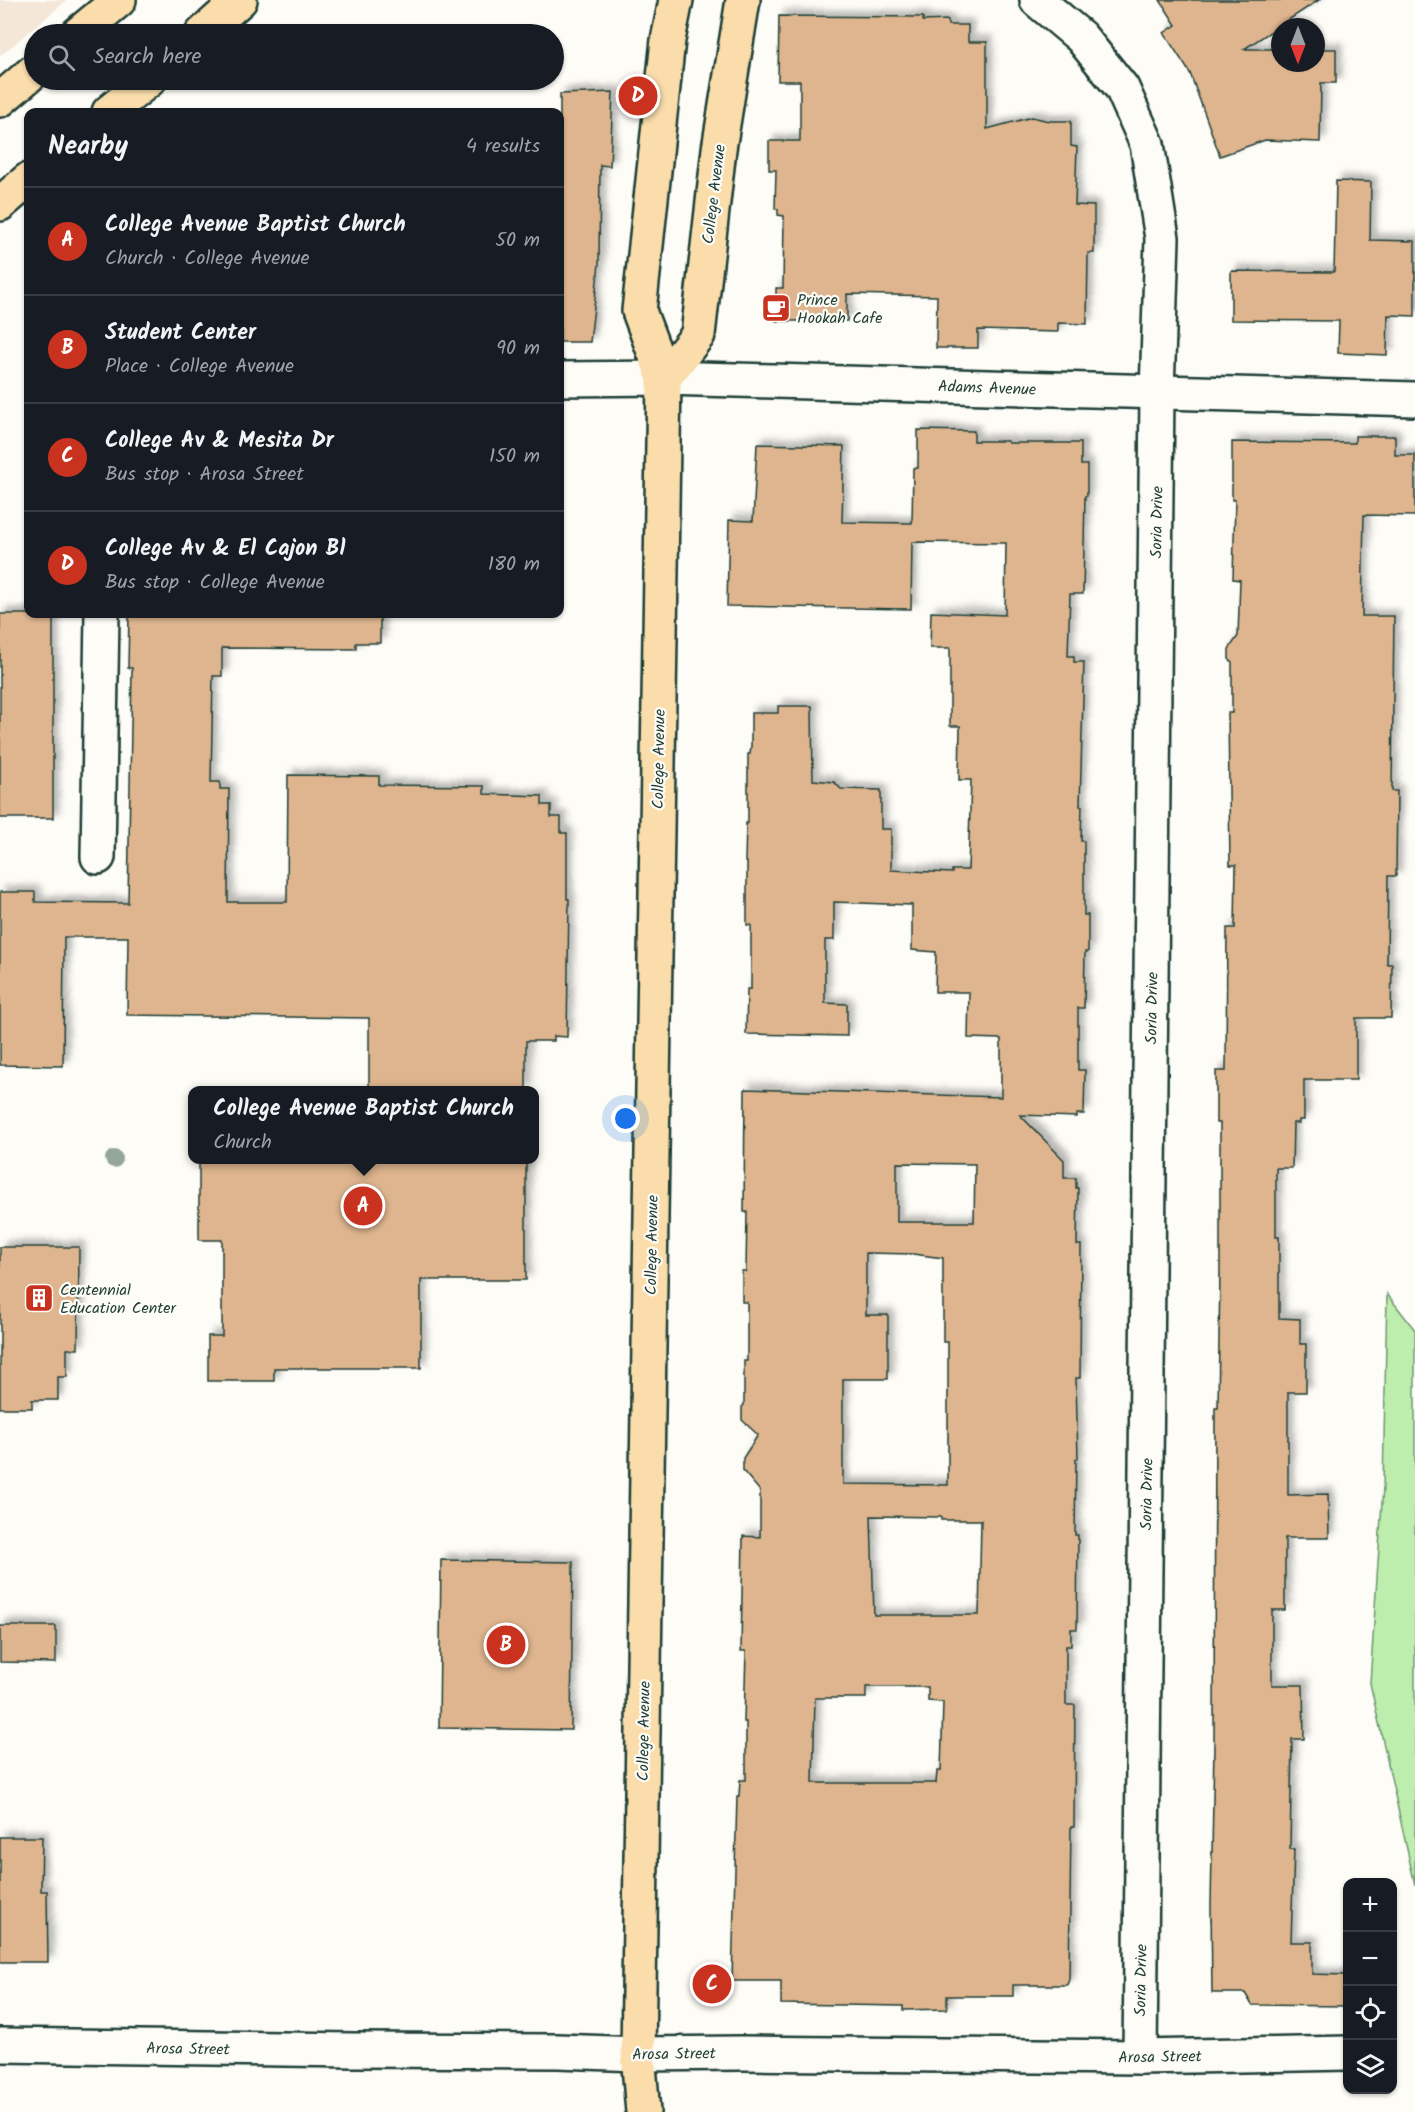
<!DOCTYPE html>
<html lang="en">
<head>
<meta charset="utf-8">
<style>
  body { margin:0; font-family:Kalam,sans-serif; background:#242831; color:#f1f3f6 }
  .controls { position:absolute; right:18px; bottom:18px; display:grid; overflow:hidden; border-radius:12px; box-shadow:0 2px 4px #0004 }
  .controls button { width:54px; height:54px; display:grid; place-items:center; padding:0; border:0; border-bottom:2px solid #363941; background:#171b24; color:#f1f3f6; font:30px sans-serif }
  .compass { position:absolute; left:1271px; top:18px; width:54px; height:54px; border-radius:50%; background:#171b24; box-shadow:0 2px 4px #0004; rotate:180deg }
  .you { position:absolute; left:626px; top:1119px; width:21px; height:21px; margin:-15px; border:4px solid #fff; border-radius:50%; background:#1a73e8; box-shadow:0 0 0 9px #1a73e833 }
  .badge { display:grid; place-items:center; width:39px; height:39px; border-radius:50%; background:#c8321e; color:#fff; font-size:20px; font-weight:700 }
  .pin { position:absolute; translate:-50% -50%; border:3px solid #fff; box-shadow:0 2px 6px #0006 }
  .popup { position:absolute; left:188px; top:1086px; width:351px; height:78px; box-sizing:border-box; display:grid; place-content:center; border-radius:12px; background:#171b24; filter:drop-shadow(0 2px 4px #0005); font-size:20px; white-space:nowrap; color:#9ea1a6 }
  .popup b { font-size:22px; color:#f1f3f6 }
  .popup::after { content:''; position:absolute; left:50%; top:100%; margin-left:-12px; border:12px solid transparent; border-top-color:#171b24 }
  .list { margin:0; padding:0; list-style:none }
  h2 { display:flex; justify-content:space-between; align-items:center; height:78px; margin:0; padding:0 24px; font-size:26px }
  h2 small { font-size:20px; font-weight:400; color:#9ea1a6 }
  .list li { display:grid; grid-template-columns:39px 1fr auto; gap:18px; align-items:center; box-sizing:border-box; height:108px; padding:0 24px; border-top:2px solid #363941 }
  .list b { display:block; font-size:22px; white-space:nowrap }
  .list p { margin:0; font-size:20px; white-space:nowrap; color:#9ea1a6 }
  .list em { font-size:20px; font-style:normal; color:#9ea1a6 }
  .icon { flex:none; width:33px; height:33px; fill:none; stroke:currentColor; stroke-width:2; stroke-linecap:round; stroke-linejoin:round }
  .map { position:relative; flex:none; width:1415px; height:2112px; overflow:hidden }
  .search { position:absolute; background:#171b24; box-shadow:0 2px 4px #0004; left:24px; top:24px; width:540px; height:66px; display:flex; align-items:center; gap:15px; box-sizing:border-box; padding:0 21px; border-radius:33px; color:#9ea1a6; font-size:22px }
  .panel { position:absolute; background:#171b24; box-shadow:0 2px 4px #0004; left:24px; top:108px; width:540px; height:510px; border-radius:12px }
  .map>svg:first-child { display:block }
  .built { fill:#f4e7d8 }
  .green { fill:#bdeead; stroke:#6e9670; stroke-width:1.5 }
  .building { fill:#deb58e; stroke:#1f3d34; stroke-width:1.5; fill-rule:evenodd; filter:url(#shadow) }
  .lines { fill:none; stroke-linecap:round; stroke-linejoin:round }
  .minor-casing { stroke:#1f3d34; stroke-width:38 }
  .major-casing { stroke:#1f3d34; stroke-width:38 }
  .minor { stroke:#fdfcf7; stroke-width:33 }
  .major { stroke:#faddab; stroke-width:33 }
  .tree { fill:#94a699 }
  .labels { text-anchor:middle; stroke-width:4.5; stroke-linejoin:round; paint-order:stroke }
  .street-label { font-size:16px; fill:#1f3d34; stroke:#fdfcf7 }
  .poi-label { font-size:16px; fill:#1f3d34; stroke:#fdfcf7; text-anchor:start }
</style>
</head>
<body>
<div class="map">
<svg width="1415" height="2112" viewBox="0 0 1415 2112">
  <defs>
    <filter id="shadow"><feDropShadow dx="5.5" dy="-5.5" stdDeviation="3" flood-color="#0004"/></filter>
  </defs>
  <rect width="100%" height="100%" fill="#fdfcf7"/>
  <filter id="ink" filterUnits="userSpaceOnUse"><feTurbulence type="fractalNoise" baseFrequency=".0167" numOctaves="2"/><feDisplacementMap in="SourceGraphic" scale="12" xChannelSelector="R" yChannelSelector="G"/><feConvolveMatrix kernelMatrix="1 2 1 2 8 2 1 2 1" color-interpolation-filters="sRGB"/></filter>
  <g filter="url(#ink)">
    <polygon class="built" points="0,0 67,0 0,56"/>
    <polygon class="green" points="1387,1294 1415,1330 1415,1885 1370,1683 1383,1487"/>
    <g class="building">
      <polygon points="1160,0 1319,0 1244,49 1280,49 1280,63 1316,63 1316,49 1336,49 1336,83 1321,83 1320,142 1265,140 1220,156 1190,73 1164,33 1176,25"/>
      <polygon points="779,16 923,17 923,21 948,20 948,25 968,25 968,42 987,42 987,129 1032,117 1049,121 1071,121 1071,146 1077,147 1075,205 1094,206 1094,253 1088,253 1087,324 1058,323 1058,332 978,330 978,348 936,348 937,296 847,294 847,321 776,321 776,288 783,288 784,216 778,215 778,209 775,209 776,170 769,170 769,141 800,141 800,81 778,81"/>
      <polygon points="613,92 610,166 600,165 599,264 590,342 560,342 560,94"/>
      <polygon points="1336,181 1371,182 1370,240 1415,241 1415,316 1388,315 1387,355 1338,353 1339,321 1231,320 1231,271 1334,272"/>
      <path d="M918 430 974 431V441H1008V443H1081V465H1087V496H1085L1083 594H1070L1068 656H1074V662H1084L1080 806H1082L1081 841H1084V915H1088V952H1085L1084 1008H1078V1070H1085L1084 1114H1077V1117L1020 1115 1064 1160V1178H1076V1188H1078L1077 1245H1081L1080 1378H1076L1078 1459H1076L1075 1535H1078L1077 1629H1071V1646H1066V1705H1075L1074 1827H1071L1069 1979 1067 1985H1013V1996H947V2009L903 2010V2006L781 2004V1981H732L737 1796H739L740 1780H746V1722H744L746 1651H741L743 1536 760 1537V1491L743 1471V1458L758 1435 742 1420V1407L744 1405V1361H747V1302H742V1271H746L747 1212H744L745 1089 1001 1097V1039L968 1038 969 992H935L936 952 912 950V905L834 902V940H825V1003L847 1004V1036L746 1034 747 989H751V925H747V862H745L746 823H748V754H750L751 746V713H778V706H812L813 780 834 782 841 789 881 790V829H891V870L952 873V870H968L971 780H959L960 726H950V648H930L931 612 1005 615 1006 543 912 542 911 609 727 606 729 520 753 521 757 444 844 446 842 522 912 523 913 468H918ZM897 1163 975 1164 974 1222H897ZM866 1253 913 1254 943 1258V1342H948V1485L843 1484V1379H888V1315H866ZM871 1516 941 1517V1520H981L979 1615H874ZM866 1687H928V1701L943 1702 941 1771H937L936 1783H813L815 1698H866Z"/>
      <polygon points="1355,436 1395,436 1395,455 1415,455 1415,516 1364,515 1362,616 1394,616 1392,791 1397,791 1396,876 1388,876 1387,964 1392,964 1391,1018 1356,1018 1356,1080 1304,1080 1304,1120 1299,1120 1299,1123 1293,1123 1292,1168 1276,1168 1276,1237 1279,1237 1279,1318 1300,1319 1300,1344 1306,1344 1306,1392 1288,1392 1288,1495 1328,1494 1329,1538 1285,1538 1285,1610 1272,1610 1272,1685 1303,1685 1304,1739 1292,1739 1290,1849 1294,1849 1291,1942 1312,1942 1312,1974 1347,1975 1347,2006 1252,2005 1245,1993 1212,1993 1211,1906 1214,1746 1215,1408 1218,1408 1220,1272 1220,1123 1216,1123 1216,1071 1226,1071 1227,928 1235,928 1236,865 1230,865 1228,713 1232,713 1232,662 1229,659 1229,649 1238,636 1240,580 1233,579 1235,500 1232,500 1232,442 1355,443"/>
      <rect x="0" y="614" width="53" height="204"/>
      <polygon points="129,614 380,614 380,643 356,643 356,649 222,648 222,676 213,676 211,782 220,782 220,789 229,789 228,902 287,902 288,775 379,776 379,785 484,786 484,794 542,796 542,805 551,805 551,817 561,817 561,833 567,833 567,899 569,899 567,1037 554,1036 554,1041 526,1041 526,1090 369,1090 369,1018 127,1015 128,937 64,937 63,1066 0,1065 0,892 35,892 35,902 128,903 132,668 128,668"/>
      <polygon points="199,1160 526,1160 526,1280 421,1280 421,1368 274,1368 274,1381 208,1381 208,1336 222,1336 222,1240 199,1240"/>
      <polygon points="0,1247 79,1247 78,1349 67,1349 67,1377 58,1377 58,1400 32,1400 32,1408 0,1408"/>
      <polygon points="441,1560 573,1562 571,1730 439,1728"/>
      <polygon points="0,1626 56,1626 56,1663 0,1662"/>
      <polygon points="0,1837 42,1837 41,1891 47,1891 48,1962 0,1962"/>
    </g>
    <g class="lines">
      <g class="minor-casing">
        <g id="minor">
          <polyline points="1037,0 1081,37 1122,88 1147,144 1162,238 1157,392 1140,2057"/>
          <polyline points="560,379 664,378 1415,399"/>
          <polyline points="98,857 102,614"/>
          <polyline points="0,2045 353,2050 558,2051 638,2054 741,2053 1140,2057 1348,2053"/>
        </g>
      </g>
      <g class="major-casing">
        <g id="major">
          <polyline points="78,34 119,0"/>
          <polyline points="202,34 240,0"/>
          <polyline points="0,100 34,71"/>
          <polyline points="109,112 149,80"/>
          <polyline points="0,204 28,180"/>
          <polyline points="664,378 698,335 719,149 743,0"/>
          <polyline points="643,2112 638,2054 664,378 639,311 668,40 676,0"/>
        </g>
      </g>
      <use href="#minor" class="minor"/>
      <use href="#major" class="major"/>
    </g>
    <circle class="tree" cx="114" cy="1159" r="9"/>
  </g>
  <defs>
    <g id="cafe-square" transform="scale(1.5)"><rect x="-9" y="-9" width="18" height="18" rx="4" fill="#c8321e" stroke="#fdfcf7"/><path d="M-5.5-4.5H6V0H3Q3 3.5 0 3.5H-2.5Q-5.5 3.5-5.5 0ZM3-3.2v2h1.7v-2ZM-6 4.5H4V6H-6Z" fill="#fff"/></g>
    <g id="building-square" transform="scale(1.5)"><rect x="-9" y="-9" width="18" height="18" rx="4" fill="#c8321e" stroke="#fdfcf7"/><path d="M-4-6H4V6H1V3H-1V6H-4ZM-2.5-4.3h1.7v1.8h-1.7ZM.8-4.3h1.7v1.8H.8ZM-2.5-1h1.7V.8h-1.7ZM.8-1h1.7V.8H.8Z" fill="#fff"/></g>
  </defs>
  <g fill-rule="evenodd">
    <use href="#cafe-square" x="776" y="308"/>
    <use href="#building-square" x="39" y="1298"/>
  </g>
  <g class="labels">
    <g class="street-label">
      <text transform="translate(713 194) rotate(-83)" y="6">College Avenue</text>
      <text transform="translate(987 387) rotate(2)" y="6">Adams Avenue</text>
      <text transform="translate(1156 522) rotate(-89)" y="6">Soria Drive</text>
      <text transform="translate(658 759) rotate(-89)" y="6">College Avenue</text>
      <text transform="translate(1151 1008) rotate(-89)" y="6">Soria Drive</text>
      <text transform="translate(651 1245) rotate(-89)" y="6">College Avenue</text>
      <text transform="translate(1146 1494) rotate(-89)" y="6">Soria Drive</text>
      <text transform="translate(643 1731) rotate(-89)" y="6">College Avenue</text>
      <text transform="translate(1140 1980) rotate(-89)" y="6">Soria Drive</text>
      <text transform="translate(188 2048) rotate(1)" y="6">Arosa Street</text>
      <text transform="translate(674 2053) rotate(-1)" y="6">Arosa Street</text>
      <text transform="translate(1160 2056) rotate(-1)" y="6">Arosa Street</text>
    </g>
    <g class="poi-label">
      <text x="797" y="305">Prince<tspan x="797" dy="18">Hookah Cafe</tspan></text>
      <text x="60" y="1295">Centennial<tspan x="60" dy="18">Education Center</tspan></text>
    </g>
  </g>
</svg>
<div class="controls">
<button>+</button>
<button>−</button>
<button><svg class="icon" aria-label="locate" viewBox="0 0 24 24"><circle cx="12" cy="12" r="6"/><path d="M12 2v4M12 18v4M2 12h4M18 12h4"/></svg></button>
<button><svg class="icon" aria-label="layers" viewBox="0 0 24 24"><path d="M12 4l9 5-9 5-9-5zM3 14l9 5 9-5"/></svg></button>
</div>
<svg class="compass" viewBox="-18 -18 36 36"><path d="M0-13l5 13h-10z" fill="#e53935"/><path d="M0 13l5-13h-10z" fill="#9ea1a6"/></svg>
<div class="you"></div>
<div class="pin badge" style="left:363px;top:1206px">A</div>
<div class="popup"><b>College Avenue Baptist Church</b>Church</div>
<div class="pin badge" style="left:506px;top:1645px">B</div>
<div class="pin badge" style="left:712px;top:1984px">C</div>
<div class="pin badge" style="left:638px;top:96px">D</div>
<div class="search"><svg class="icon" aria-label="search" viewBox="0 0 24 24"><circle cx="10" cy="10" r="6"/><path d="M15 15l6 6"/></svg>Search here</div>
<section class="panel">
<h2>Nearby<small>4 results</small></h2>
<ul class="list">
<li><span class="badge">A</span><div><b>College Avenue Baptist Church</b><p>Church · College Avenue</p></div><em>50 m</em></li>
<li><span class="badge">B</span><div><b>Student Center</b><p>Place · College Avenue</p></div><em>90 m</em></li>
<li><span class="badge">C</span><div><b>College Av &amp; Mesita Dr</b><p>Bus stop · Arosa Street</p></div><em>150 m</em></li>
<li><span class="badge">D</span><div><b>College Av &amp; El Cajon Bl</b><p>Bus stop · College Avenue</p></div><em>180 m</em></li>
</ul>
</section>
</div>
</body>
</html>
